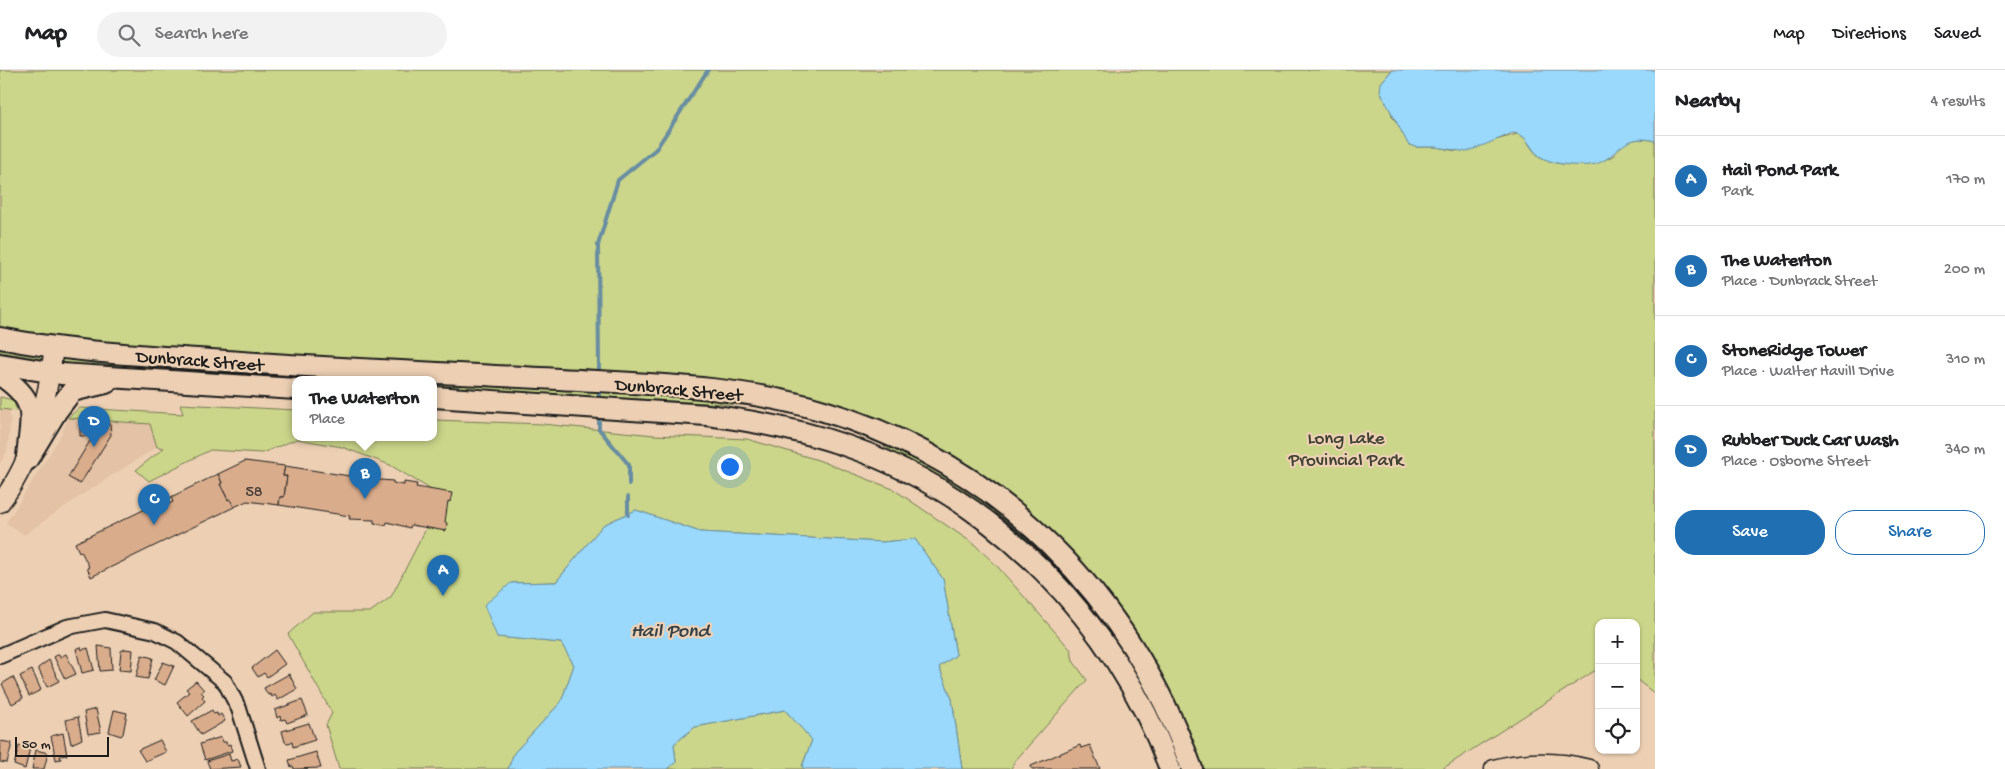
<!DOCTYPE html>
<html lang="en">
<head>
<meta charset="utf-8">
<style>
  body { margin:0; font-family:"Gochi Hand",sans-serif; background:#f2f2f2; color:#202124 }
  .controls { position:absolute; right:15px; bottom:15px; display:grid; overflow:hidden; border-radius:10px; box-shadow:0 1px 4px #0004 }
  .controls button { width:45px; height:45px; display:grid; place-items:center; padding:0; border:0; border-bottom:1px solid #e0e0e0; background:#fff; color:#202124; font:25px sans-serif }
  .scale { position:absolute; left:15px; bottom:12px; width:94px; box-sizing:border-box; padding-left:5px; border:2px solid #1c1c1c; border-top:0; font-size:14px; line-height:18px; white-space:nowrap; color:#1c1c1c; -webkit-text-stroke:4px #edd0b4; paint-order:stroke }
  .you { position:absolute; left:729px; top:396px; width:18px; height:18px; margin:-12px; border:4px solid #fff; border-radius:50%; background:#1a73e8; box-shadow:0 0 0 8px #1a73e833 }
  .badge { display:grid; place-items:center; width:32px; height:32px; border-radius:50%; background:#1f6fb2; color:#fff; font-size:16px; font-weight:700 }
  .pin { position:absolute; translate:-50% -41px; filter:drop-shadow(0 1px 2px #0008) }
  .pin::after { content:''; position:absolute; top:26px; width:18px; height:15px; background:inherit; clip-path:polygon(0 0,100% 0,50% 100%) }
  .popup { position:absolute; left:292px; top:306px; width:145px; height:65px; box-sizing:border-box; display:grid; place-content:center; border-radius:10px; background:#fff; filter:drop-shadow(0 1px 4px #0005); font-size:16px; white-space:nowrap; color:#757577 }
  .popup b { font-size:19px; color:#202124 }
  .popup::after { content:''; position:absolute; left:50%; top:100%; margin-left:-10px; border:10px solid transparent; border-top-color:#fff }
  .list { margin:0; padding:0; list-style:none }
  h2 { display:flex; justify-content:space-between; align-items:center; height:65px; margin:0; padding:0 20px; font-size:21px }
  h2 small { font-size:16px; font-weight:400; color:#757577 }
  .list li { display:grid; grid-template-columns:32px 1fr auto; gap:15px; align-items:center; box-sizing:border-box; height:90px; padding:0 20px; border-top:1px solid #e0e0e0 }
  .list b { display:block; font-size:19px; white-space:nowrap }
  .list p { margin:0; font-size:16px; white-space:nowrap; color:#757577 }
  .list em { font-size:16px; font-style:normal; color:#757577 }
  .actions { display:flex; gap:10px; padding:15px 20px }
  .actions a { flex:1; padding:11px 0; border:1px solid #1f6fb2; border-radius:20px; text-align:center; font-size:18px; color:#1f6fb2 }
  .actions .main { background:#1f6fb2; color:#fff }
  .icon { flex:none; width:28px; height:28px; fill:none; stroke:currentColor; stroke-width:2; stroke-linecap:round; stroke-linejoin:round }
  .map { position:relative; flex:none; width:1655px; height:699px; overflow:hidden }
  header { display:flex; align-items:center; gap:30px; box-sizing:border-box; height:70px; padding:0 25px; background:#fff; border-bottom:1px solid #e0e0e0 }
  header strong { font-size:24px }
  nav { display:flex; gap:28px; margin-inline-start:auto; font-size:18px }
  .search { width:350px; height:45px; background:#f2f2f2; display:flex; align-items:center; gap:12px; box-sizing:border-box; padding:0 18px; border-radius:28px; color:#757577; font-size:19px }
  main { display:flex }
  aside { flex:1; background:#fff }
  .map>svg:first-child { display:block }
  .built { fill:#e3c2a5 }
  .green { fill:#cbd68a; stroke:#747953 }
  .water { fill:#9ad9fb; stroke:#688da2 }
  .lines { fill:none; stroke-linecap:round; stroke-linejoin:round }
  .stream { stroke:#688da2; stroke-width:4 }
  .building { fill:#d9ac8c; stroke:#1c1c1c }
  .minor-casing { stroke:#1c1c1c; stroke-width:18 }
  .tertiary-casing { stroke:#1c1c1c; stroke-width:21 }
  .secondary-casing { stroke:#1c1c1c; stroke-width:24 }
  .minor { stroke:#edd0b4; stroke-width:14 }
  .tertiary { stroke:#edd0b4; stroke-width:18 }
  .secondary { stroke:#edd0b4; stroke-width:20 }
  .labels { text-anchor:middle; stroke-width:4.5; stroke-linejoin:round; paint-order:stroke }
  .number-label { font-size:16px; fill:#4b4038 }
  .street-label { font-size:19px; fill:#1c1c1c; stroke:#edd0b4 }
  .park-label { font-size:19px; fill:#3f4132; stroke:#edd0b4 }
  .water-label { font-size:20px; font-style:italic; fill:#354249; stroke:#edd0b4 }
</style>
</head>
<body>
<header>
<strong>Map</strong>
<div class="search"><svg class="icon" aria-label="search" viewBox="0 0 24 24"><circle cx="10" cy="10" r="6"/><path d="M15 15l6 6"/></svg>Search here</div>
<nav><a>Map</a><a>Directions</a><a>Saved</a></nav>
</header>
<main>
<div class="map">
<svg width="1655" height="699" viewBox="0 0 1655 699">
  <rect width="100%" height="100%" fill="#edd0b4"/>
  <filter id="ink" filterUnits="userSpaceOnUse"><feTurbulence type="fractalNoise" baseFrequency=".02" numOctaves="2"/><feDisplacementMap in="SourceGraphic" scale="10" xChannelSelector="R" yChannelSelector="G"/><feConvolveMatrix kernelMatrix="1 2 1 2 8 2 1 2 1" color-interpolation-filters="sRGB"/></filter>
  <g filter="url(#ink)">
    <g class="built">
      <polygon points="0,339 10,340 10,356 7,381 0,394"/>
      <polygon points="68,348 150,354 157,377 89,420 24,465 6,453 60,367"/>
    </g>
    <g class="green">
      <path d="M0 0H1392L1381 13 1393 48 1403 60 1408 74 1416 77H1436L1456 81 1517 64C1526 67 1527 72 1533 80 1539 89 1552 93 1563 94 1577 96 1604 94 1615 84 1617 82 1617 79 1619 77 1628 68 1644 68 1655 71V624L1636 609V553H1599V598L1442 699H1171L1108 572 946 416 881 374 808 345 758 336 434 317V310H330L73 294 0 282Z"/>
      <polygon points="0,327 13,330 17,341 0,339"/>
      <polygon points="180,334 296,340 296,368 434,368 434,350 542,354 654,365 747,369 818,390 893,419 974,474 997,496 1071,580 1073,591 1087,610 1014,692 1011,699 962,699 952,629 939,597 956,585 943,509 915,469 882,472 700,462 636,440 603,455 556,512 511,513 497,567 561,573 574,595 561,632 514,683 508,699 339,699 326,655 332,643 288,564 313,542 370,542 391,527 432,447 430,419 390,395 342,377 297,369 262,383 210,380 149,411 136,400 164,378 157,377 150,354 68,348 79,338 183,344"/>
      <polygon points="785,640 812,670 802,696 805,699 668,699 676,692 674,674 695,657"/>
    </g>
    <g class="water">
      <path d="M1392 0H1655V71C1619 61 1618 92 1590 95 1575 96 1554 95 1541 87 1529 80 1529 64 1513 63L1467 82 1436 77H1416L1408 74 1380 21 1381 13Z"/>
      <polygon points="636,440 700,462 882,472 915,469 943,509 956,585 939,597 952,629 962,699 805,699 802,697 812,670 785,640 695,657 674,674 676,692 668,699 508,699 514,683 561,632 574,595 561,573 497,567 484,535 511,513 556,512 603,455"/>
    </g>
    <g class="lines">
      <g class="stream">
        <polyline points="599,300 598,175 618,110 656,79 708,0"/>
        <polyline points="599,323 599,327"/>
        <polyline points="599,349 599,359 629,395 629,414"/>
        <polyline points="628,445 628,427"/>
      </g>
    </g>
    <g class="building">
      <polygon points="110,354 111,365 80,414 68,407 93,366 80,366 80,355"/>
      <polygon points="245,391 285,396 283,406 287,406 284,427 280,427 279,435 247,431 234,437 230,429 228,430 220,414 222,413 218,404"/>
      <polygon points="285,396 356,407 356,405 369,406 368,409 393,411 393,413 404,415 404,412 417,414 416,417 452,423 450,432 448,431 445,452 447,453 446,461 411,455 410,458 387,452 386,455 374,453 374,450 349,449 350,446 279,435 280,427 284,427 287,406 283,406"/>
      <polygon points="218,404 222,413 220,414 228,430 230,429 234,437 91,507 87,498 89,497 81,481 79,482 75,473 162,431 164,436 173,432 171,427"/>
      <polygon points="98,576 111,578 112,600 100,601"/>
      <polygon points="81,577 82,580 88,578 94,600 82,603 76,579"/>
      <polygon points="125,579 133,580 131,601 119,600 121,581"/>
      <polygon points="275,580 285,594 267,607 264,603 258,607 252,598"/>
      <polygon points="59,584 60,587 66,584 76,604 65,609 54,587"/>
      <polygon points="142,585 153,588 148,609 136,607"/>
      <polygon points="49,590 59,611 47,617 38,598"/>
      <polygon points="163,592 174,596 165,615 154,610"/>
      <polygon points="32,600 41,620 29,626 20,606"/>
      <polygon points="289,604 297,619 278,630 275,625 272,627 270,624 268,625 264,618"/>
      <polygon points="13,607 23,628 12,634 2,614"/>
      <polygon points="196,611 204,620 201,622 204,625 202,627 205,631 188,646 177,632 189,622 186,619"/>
      <polygon points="302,630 308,645 287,653 285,649 281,650 280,646 277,648 275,640"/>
      <polygon points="96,639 101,662 88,664 84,642"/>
      <polygon points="114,640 127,643 123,664 121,666 109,662"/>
      <polygon points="212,640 214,644 217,643 218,646 221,644 225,651 201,665 192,651"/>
      <polygon points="78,647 82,669 71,674 66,650"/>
      <polygon points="309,653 315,670 293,677 292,672 288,673 285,672 282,661"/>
      <polygon points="63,663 67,685 60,686 61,689 56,690 51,666"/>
      <polygon points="221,667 223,672 226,672 227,675 230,674 232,681 205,690 200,674"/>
      <polygon points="160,670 166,682 145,691 138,680"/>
      <polygon points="1,671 12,673 7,693 0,692"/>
      <polygon points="1080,675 1081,678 1090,675 1100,699 1032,699 1031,696"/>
      <polygon points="19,676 30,678 25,699 14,695"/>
      <polygon points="36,680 48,683 44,699 32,699"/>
      <polygon points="316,682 321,698 294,699 293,696 291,697 289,690"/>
      <polygon points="229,684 231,691 238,689 241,697 210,699 207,691"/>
    </g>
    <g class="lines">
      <g class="minor-casing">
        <polyline id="minor" points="0,586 67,557 105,550 155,561 177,572 225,612 239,639 258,699"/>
      </g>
      <g class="tertiary-casing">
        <g id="tertiary">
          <path d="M0 433C33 391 48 329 54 276"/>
          <path d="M1494 699C1525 691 1558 691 1589 699"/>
        </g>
      </g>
      <g class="secondary-casing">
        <g id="secondary">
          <path d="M0 268C69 282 140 285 211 290 327 298 443 303 559 309 647 314 739 315 824 341 1001 394 1130 527 1192 699"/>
          <polyline points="0,294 61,304 296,319"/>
          <path d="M0 305C39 331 31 344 27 387"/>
          <path d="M434 327 707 345C755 351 801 360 847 376 997 428 1115 552 1170 699"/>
          <polyline points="27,390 56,342 72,321 106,313"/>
        </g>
      </g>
      <use href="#minor" class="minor"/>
      <use href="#tertiary" class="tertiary"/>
      <use href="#secondary" class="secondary"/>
    </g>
  </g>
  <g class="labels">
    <g class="number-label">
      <text x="254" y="426">58</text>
    </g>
    <g class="street-label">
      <text transform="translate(200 289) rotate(4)" y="7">Dunbrack Street</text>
      <text transform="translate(679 318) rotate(5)" y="7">Dunbrack Street</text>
    </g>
    <g class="park-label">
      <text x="1346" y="373">Long Lake<tspan x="1346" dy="22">Provincial Park</tspan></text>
    </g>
    <g class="water-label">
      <text x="670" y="566">Hail Pond</text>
    </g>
  </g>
</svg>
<div class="controls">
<button>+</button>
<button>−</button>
<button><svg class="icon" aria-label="locate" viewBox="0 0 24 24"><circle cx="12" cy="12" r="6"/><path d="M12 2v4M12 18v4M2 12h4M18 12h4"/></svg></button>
</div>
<div class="scale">50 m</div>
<div class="you"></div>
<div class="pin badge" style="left:443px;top:526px">A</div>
<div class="pin badge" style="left:365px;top:429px">B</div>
<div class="popup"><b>The Waterton</b>Place</div>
<div class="pin badge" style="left:154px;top:455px">C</div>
<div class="pin badge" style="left:94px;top:377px">D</div>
</div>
<aside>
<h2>Nearby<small>4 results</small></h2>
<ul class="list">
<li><span class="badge">A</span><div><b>Hail Pond Park</b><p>Park</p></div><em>170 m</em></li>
<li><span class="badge">B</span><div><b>The Waterton</b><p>Place · Dunbrack Street</p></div><em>200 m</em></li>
<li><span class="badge">C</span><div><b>StoneRidge Tower</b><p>Place · Walter Havill Drive</p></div><em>310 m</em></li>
<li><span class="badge">D</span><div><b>Rubber Duck Car Wash</b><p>Place · Osborne Street</p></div><em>340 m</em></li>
</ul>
<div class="actions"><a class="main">Save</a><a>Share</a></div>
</aside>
</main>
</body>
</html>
